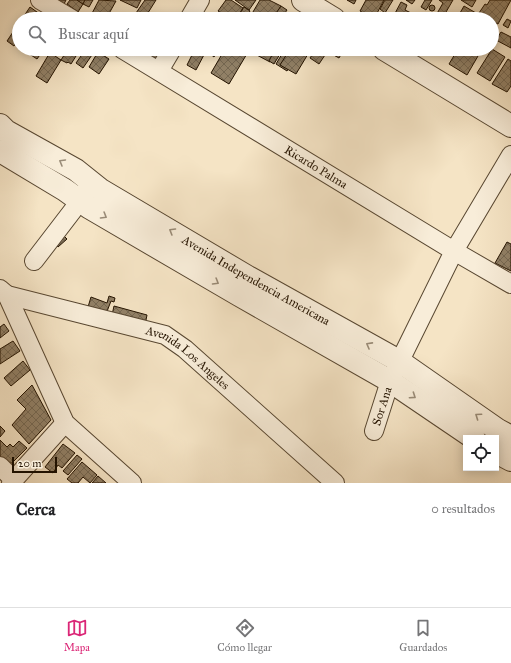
<!DOCTYPE html>
<html lang="es">
<head>
<meta charset="utf-8">
<style>
  body { margin:0; font-family:"IM FELL Great Primer",serif; background:#f6f6f6; color:#202124 }
  .controls { position:absolute; right:12px; bottom:12px; display:grid; overflow:hidden; border-radius:0px; box-shadow:0 2px 10px #0003 }
  .controls button { width:36px; height:36px; display:grid; place-items:center; padding:0; border:0; border-bottom:1px solid #e0e0e0; background:#fff; color:#202124; font:20px sans-serif }
  .scale { position:absolute; left:12px; bottom:10px; width:45px; box-sizing:border-box; padding-left:4px; border:2px solid #241300; border-top:0; font-size:11px; line-height:14px; white-space:nowrap; color:#241300; -webkit-text-stroke:3px #f8edd9; paint-order:stroke }
  .list { margin:0; padding:0; list-style:none }
  h2 { display:flex; justify-content:space-between; align-items:center; height:52px; margin:0; padding:0 16px; font-size:17px }
  h2 small { font-size:13px; font-weight:400; color:#757577 }
  .icon { flex:none; width:22px; height:22px; fill:none; stroke:currentColor; stroke-width:2; stroke-linecap:round; stroke-linejoin:round }
  .map { position:relative; flex:none; width:511px; height:483px; overflow:hidden }
  .search { position:absolute; background:#fff; box-shadow:0 2px 10px #0003; left:12px; right:12px; top:12px; height:44px; display:flex; align-items:center; gap:10px; box-sizing:border-box; padding:0 14px; border-radius:22px; color:#757577; font-size:15px }
  .sheet { height:124px; background:#fff }
  nav { display:flex; justify-content:space-around; align-items:center; box-sizing:border-box; height:56px; border-top:1px solid #e0e0e0; background:#fff; font-size:11px; color:#757577 }
  nav a { display:grid; justify-items:center; gap:2px }
  nav .on { color:#db2777 }
  .map>svg:first-child { display:block }
  .building { fill:url(#building-cross-hatch); stroke:#241300 }
  .lines { fill:none; stroke-linecap:round; stroke-linejoin:round }
  .minor-casing { stroke:#584731; stroke-width:20 }
  .tertiary-casing { stroke:#584731; stroke-width:24 }
  .minor { stroke:#f8edd9; stroke-width:18 }
  .tertiary { stroke:#f8edd9; stroke-width:22 }
  .oneway { stroke:#998b77 }
  .labels { text-anchor:middle; stroke-width:3.5; stroke-linejoin:round; paint-order:stroke }
  .street-label { font-size:12px; fill:#241300; stroke:#f8edd9 }
</style>
</head>
<body>
<div class="map">
<svg width="511" height="483" viewBox="0 0 511 483">
  <defs>
    <pattern id="building-cross-hatch" width="8" height="8" patternUnits="userSpaceOnUse"><rect width="8" height="8" fill="#918066"/><path d="M0 0l8 8M0 8l8-8" fill="none" stroke="#766852"/></pattern>
  </defs>
  <rect width="100%" height="100%" fill="#f5e4c5"/>
  <filter id="stains"><feTurbulence type="fractalNoise" baseFrequency=".005" numOctaves="4"/><feColorMatrix values="0 0 0 0 .2 0 0 0 0 .09 0 0 0 0 .02 0 0 0 .5 -.17"/></filter>
  <radialGradient id="worn" r=".72"><stop offset=".6" stop-color="#630" stop-opacity="0"/><stop offset="1" stop-color="#630" stop-opacity=".3"/></radialGradient>
  <g class="building">
    <polygon points="53,0 66,0 63,6"/>
    <polygon points="70,0 77,0 83,4 78,12 67,4"/>
    <polygon points="77,0 85,0 83,4"/>
    <polygon points="85,0 93,0 89,7 83,4"/>
    <polygon points="99,0 116,1 106,19 89,19"/>
    <polygon points="120,0 141,0 137,8"/>
    <polygon points="145,0 156,0 146,16 147,17 146,19 137,19 139,15 136,13"/>
    <polygon points="226,0 231,0 243,8 236,19 230,19 218,11"/>
    <polygon points="235,0 256,0 249,10"/>
    <polygon points="260,0 269,0 281,6 274,19 265,17 264,19 254,19 250,17"/>
    <polygon points="347,0 356,0 354,4"/>
    <polygon points="366,0 384,0 374,19 360,11"/>
    <polygon points="385,0 393,0 385,13 380,9"/>
    <polygon points="406,0 415,0 412,4"/>
    <polygon points="425,0 432,0 426,10 421,7"/>
    <polygon points="439,0 453,0 442,19 439,19 435,17 443,3"/>
    <polygon points="461,0 476,0 472,7"/>
    <polygon points="490,0 511,0 498,24 492,21 492,19 489,19 479,13 485,4 487,5"/>
    <polygon points="401,2 407,5 405,10 415,15 413,19 385,19 387,16 392,19"/>
    <circle cx="432" cy="8" r="3"/>
    <polygon points="281,6 287,10 281,19 272,19"/>
    <polygon points="464,6 476,13 473,19 459,19 462,15 460,13"/>
    <polygon points="30,7 37,12 47,19 22,19"/>
    <polygon points="244,7 250,11 245,19 238,19 237,18"/>
    <polygon points="380,12 386,16 384,19 376,19"/>
    <polygon points="284,13 293,18 293,19 281,19"/>
    <polygon points="297,13 304,17 303,19 293,19"/>
    <polygon points="220,14 227,19 216,19"/>
    <polygon points="479,15 483,18 483,19 476,19"/>
    <polygon points="507,19 511,21 508,28 503,25"/>
    <polygon points="19,23 19,39 14,46 7,41"/>
    <polygon points="501,32 511,37 511,48 496,40"/>
    <polygon points="22,49 44,49 37,59"/>
    <polygon points="47,49 67,49 62,55 58,52 55,56 61,60 47,83 36,76 49,54 46,51"/>
    <polygon points="68,49 76,49 73,54 76,56 71,64 68,62 67,63 61,60"/>
    <polygon points="86,49 90,49 94,52 83,68 76,63"/>
    <polygon points="149,49 166,49 157,62 145,55"/>
    <polygon points="195,49 202,49 206,51 196,70 187,65"/>
    <polygon points="204,49 219,49 214,57"/>
    <polygon points="225,49 243,49 248,52 229,84 211,73"/>
    <polygon points="242,49 251,49 249,53"/>
    <polygon points="255,49 277,49 270,62 253,53"/>
    <polygon points="285,49 300,49 287,71 276,64"/>
    <polygon points="290,49 311,49 296,74 280,65"/>
    <polygon points="316,49 329,49 319,64 310,58"/>
    <polygon points="333,49 341,49 343,51 339,58 330,53"/>
    <polygon points="458,49 479,49 476,55 478,56 467,75 449,64"/>
    <polygon points="492,49 505,57 490,81 477,73"/>
    <polygon points="274,51 280,54 274,64 269,61"/>
    <polygon points="98,52 109,59 99,74 89,67"/>
    <polygon points="508,59 511,61 511,86 507,92 492,84"/>
    <polygon points="59,231 67,239 58,247 51,240"/>
    <polygon points="507,242 511,244 511,271 495,263"/>
    <polygon points="109,296 115,298 114,302 111,301 106,314 88,307 91,297 107,303"/>
    <polygon points="114,306 147,315 145,325 112,315"/>
    <polygon points="4,324 9,331 0,338 0,327"/>
    <polygon points="13,341 20,351 0,364 0,349"/>
    <polygon points="23,361 30,370 11,386 4,378"/>
    <polygon points="32,385 51,420 29,444 12,425 26,409 17,400"/>
    <polygon points="0,426 5,431 0,437"/>
    <polygon points="0,440 7,447 10,444 13,447 19,441 27,448 12,463 6,463 0,457"/>
    <polygon points="63,444 75,453 62,468 58,465 53,473 45,467"/>
    <polygon points="77,455 82,459 68,475 63,471"/>
    <polygon points="82,462 97,475 90,483 83,477 78,483 72,483 67,479"/>
    <polygon points="98,476 106,483 92,483"/>
  </g>
  <g class="lines">
    <g class="minor-casing">
      <g id="minor">
        <polyline points="40,0 72,19"/>
        <polyline points="189,19 200,0"/>
        <path id="s1" d="M122 49 454 251 511 284"/>
        <polyline points="159,71 172,49"/>
        <polyline points="34,261 80,201 86,190"/>
        <polyline points="0,289 7,295 65,423 132,483"/>
        <path id="s2" d="M7 295 165 335 185 349 335 483"/>
        <path id="s3" d="M374 431 390 381 454 251 511 155"/>
        <polyline points="0,466 14,480"/>
        <polyline points="11,483 65,423"/>
      </g>
    </g>
    <g class="tertiary-casing">
      <g id="tertiary">
        <polyline points="303,0 334,19"/>
        <polyline points="384,49 511,126"/>
        <path id="s4" d="M0 125 6 131 76 170 101 190 248 277 399 361 498 430 511 437"/>
        <polyline points="0,151 65,190 90,208 239,295 390,381 474,438"/>
        <polyline points="496,452 511,460"/>
      </g>
    </g>
    <use href="#minor" class="minor"/>
    <use href="#tertiary" class="tertiary"/>
  </g>
  <defs><path id="oneway-chevron" d="M-2-3.5L2.5 0L-2 3.5" fill="none" stroke-width="1.6" stroke-linecap="round" stroke-linejoin="round"/></defs>
  <g class="oneway">
    <use href="#oneway-chevron" transform="translate(62 162) rotate(-150)"/>
    <use href="#oneway-chevron" transform="translate(104 216) rotate(31)"/>
    <use href="#oneway-chevron" transform="translate(172 231) rotate(-149)"/>
    <use href="#oneway-chevron" transform="translate(216 282) rotate(31)"/>
    <use href="#oneway-chevron" transform="translate(369 345) rotate(-151)"/>
    <use href="#oneway-chevron" transform="translate(413 396) rotate(34)"/>
    <use href="#oneway-chevron" transform="translate(478 416) rotate(-145)"/>
  </g>
  <g class="labels">
    <g class="street-label">
      <text dy="4" stroke="none"><textPath href="#s1" startOffset="227">Ricardo Palma</textPath></text>
      <text dy="4" stroke="none"><textPath href="#s4" startOffset="300">Avenida Independencia Americana</textPath></text>
      <text dy="4" stroke="none"><textPath href="#s2" startOffset="194">Avenida Los Angeles</textPath></text>
      <text dy="4" stroke="none"><textPath href="#s3" startOffset="26">Sor Ana</textPath></text>
    </g>
  </g>
  <rect width="100%" height="100%" filter="url(#stains)"/>
  <rect width="100%" height="100%" fill="url(#worn)"/>
</svg>
<div class="controls">
<button><svg class="icon" aria-label="locate" viewBox="0 0 24 24"><circle cx="12" cy="12" r="6"/><path d="M12 2v4M12 18v4M2 12h4M18 12h4"/></svg></button>
</div>
<div class="scale">20 m</div>
<div class="search"><svg class="icon" aria-label="search" viewBox="0 0 24 24"><circle cx="10" cy="10" r="6"/><path d="M15 15l6 6"/></svg>Buscar aquí</div>
</div>
<section class="sheet">
<h2>Cerca<small>0 resultados</small></h2>
<ul class="list">
</ul>
</section>
<nav>
<a class="on"><svg class="icon" aria-label="map" viewBox="0 0 24 24"><path d="M3 6l6-2 6 2 6-2v14l-6 2-6-2-6 2zM9 4v14M15 6v14"/></svg>Mapa</a>
<a><svg class="icon" aria-label="directions" viewBox="0 0 24 24"><path d="M12 3l9 9-9 9-9-9zM9 14v-3h6M13 9l2 2-2 2"/></svg>Cómo llegar</a>
<a><svg class="icon" aria-label="saved" viewBox="0 0 24 24"><path d="M7 4h10v16l-5-4-5 4z"/></svg>Guardados</a>
</nav>
</body>
</html>
